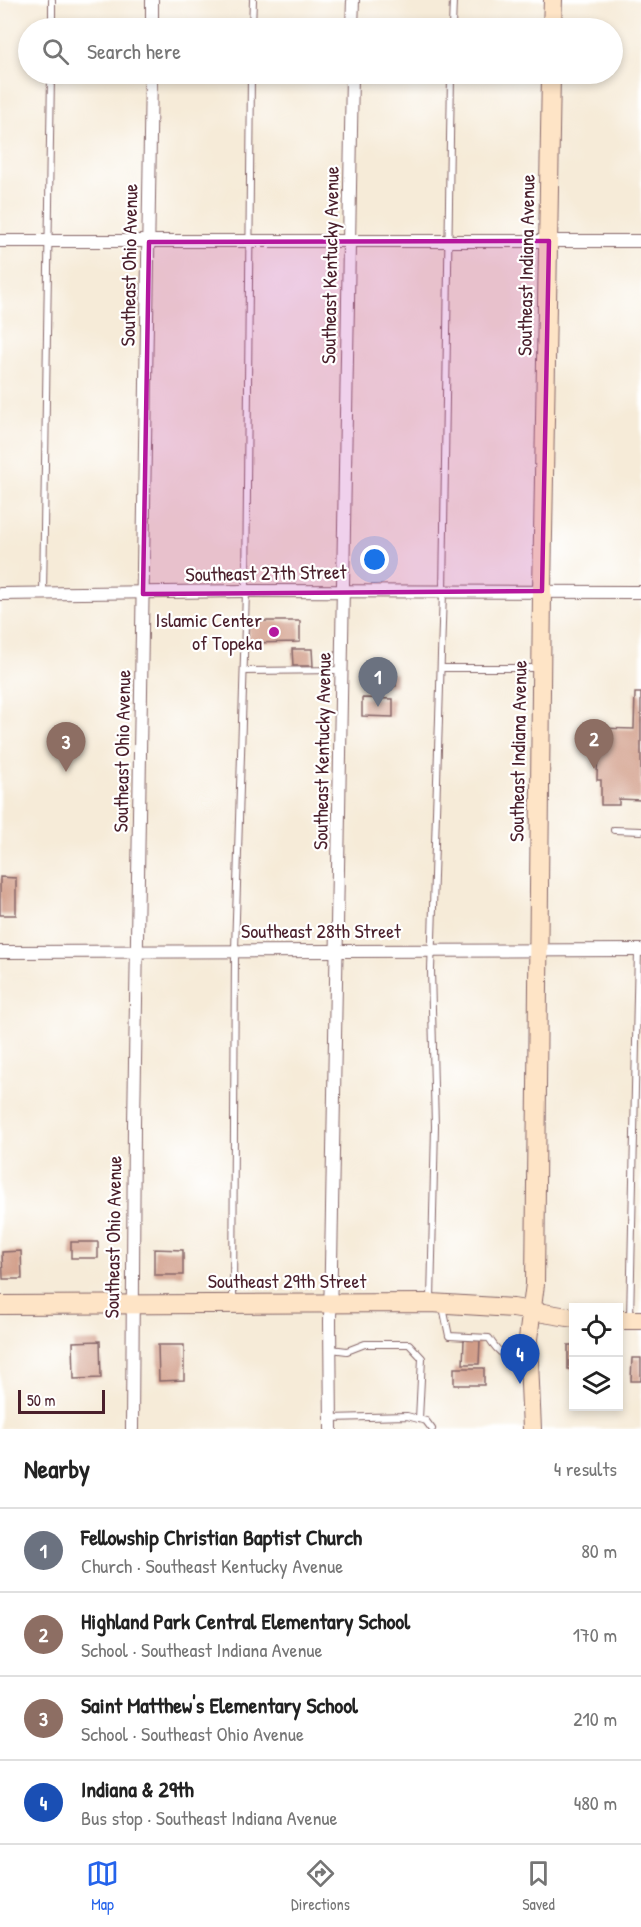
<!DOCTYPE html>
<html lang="en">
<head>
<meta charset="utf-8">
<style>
  body { margin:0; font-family:"Patrick Hand",sans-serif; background:#f6f6f6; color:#222 }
  .controls { position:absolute; right:18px; bottom:18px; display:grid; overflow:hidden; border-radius:0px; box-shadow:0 3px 9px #0003 }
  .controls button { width:54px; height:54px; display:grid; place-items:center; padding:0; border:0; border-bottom:2px solid #e0e0e0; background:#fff; color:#222; font:30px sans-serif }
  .scale { position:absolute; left:18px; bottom:15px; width:87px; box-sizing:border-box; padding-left:6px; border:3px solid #4a1f2b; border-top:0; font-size:16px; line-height:21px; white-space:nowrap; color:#4a1f2b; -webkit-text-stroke:4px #fff; paint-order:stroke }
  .you { position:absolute; left:375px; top:560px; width:21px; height:21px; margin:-15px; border:4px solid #fff; border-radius:50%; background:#1a73e8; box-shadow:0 0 0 9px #1a73e833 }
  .badge { display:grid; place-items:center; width:39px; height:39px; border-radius:50%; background:#2563eb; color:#fff; font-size:20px; font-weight:700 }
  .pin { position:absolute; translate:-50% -50px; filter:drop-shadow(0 2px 3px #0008) }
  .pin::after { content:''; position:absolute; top:32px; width:21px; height:18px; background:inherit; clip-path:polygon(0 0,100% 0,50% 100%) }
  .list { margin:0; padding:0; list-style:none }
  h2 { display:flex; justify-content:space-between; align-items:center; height:78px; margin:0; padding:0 24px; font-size:26px }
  h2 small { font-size:20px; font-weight:400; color:#767676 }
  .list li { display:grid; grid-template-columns:39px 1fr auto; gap:18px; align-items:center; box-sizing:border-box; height:84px; padding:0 24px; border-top:2px solid #e0e0e0 }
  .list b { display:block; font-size:22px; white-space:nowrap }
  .list p { margin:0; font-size:20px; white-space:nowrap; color:#767676 }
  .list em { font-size:20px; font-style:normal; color:#767676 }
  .icon { flex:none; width:33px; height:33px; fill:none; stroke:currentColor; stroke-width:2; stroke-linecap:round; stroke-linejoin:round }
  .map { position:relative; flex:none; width:641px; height:1429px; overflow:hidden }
  .search { position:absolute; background:#fff; box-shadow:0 3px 9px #0003; left:18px; right:18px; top:18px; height:66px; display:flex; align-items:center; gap:15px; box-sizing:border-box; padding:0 21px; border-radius:33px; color:#767676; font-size:22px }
  .sheet { height:414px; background:#fff }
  nav { display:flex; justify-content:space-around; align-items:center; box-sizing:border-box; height:84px; border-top:2px solid #e0e0e0; background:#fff; font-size:16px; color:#767676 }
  nav a { display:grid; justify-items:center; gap:3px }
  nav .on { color:#2563eb }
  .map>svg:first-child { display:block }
  .building { fill:#d19d88 }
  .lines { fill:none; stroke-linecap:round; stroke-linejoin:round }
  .lane-casing { stroke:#866668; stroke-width:8 }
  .street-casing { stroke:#866668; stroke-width:14 }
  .secondary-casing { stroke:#866668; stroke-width:20 }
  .lane { stroke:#fff; stroke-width:6 }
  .street { stroke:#fff; stroke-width:12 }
  .secondary { stroke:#fee4c6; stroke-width:18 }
  .marked { fill:#b5179e; fill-opacity:0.2; stroke:#b5179e; stroke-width:4.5; stroke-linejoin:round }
  .poi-dot { fill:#b5179e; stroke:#fff; stroke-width:2 }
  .labels { text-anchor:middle; stroke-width:4.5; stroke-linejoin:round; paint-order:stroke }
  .street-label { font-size:20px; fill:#4a1f2b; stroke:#fff }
  .poi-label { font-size:20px; fill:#4a1f2b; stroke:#fff; text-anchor:end }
</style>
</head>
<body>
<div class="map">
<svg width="641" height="1429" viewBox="0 0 641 1429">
  <rect width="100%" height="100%" fill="#fff"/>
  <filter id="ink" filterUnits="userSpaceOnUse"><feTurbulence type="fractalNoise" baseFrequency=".0167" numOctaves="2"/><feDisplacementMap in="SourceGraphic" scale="12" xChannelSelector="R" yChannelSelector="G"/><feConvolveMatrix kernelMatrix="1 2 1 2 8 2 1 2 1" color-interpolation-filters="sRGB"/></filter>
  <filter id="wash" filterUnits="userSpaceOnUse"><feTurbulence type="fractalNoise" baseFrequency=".008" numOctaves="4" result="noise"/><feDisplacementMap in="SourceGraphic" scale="24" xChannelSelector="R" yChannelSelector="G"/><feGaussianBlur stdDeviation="1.35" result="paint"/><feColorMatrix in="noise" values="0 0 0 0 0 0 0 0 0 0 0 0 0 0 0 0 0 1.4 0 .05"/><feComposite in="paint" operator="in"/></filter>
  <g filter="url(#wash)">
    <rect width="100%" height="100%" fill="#f6ebd8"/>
    <g id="blocks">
      <g class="building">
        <polygon points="248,621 300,621 300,642 248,643"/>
        <polygon points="292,649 312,649 313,666 293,666"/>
        <rect x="376" y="673" width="20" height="13"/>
        <polygon points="635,693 641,693 641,800 619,799 619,805 601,805 601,780 597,780 598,728 634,729"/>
        <polygon points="362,698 393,699 393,717 362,716"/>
        <polygon points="0,877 16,878 16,915 0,915"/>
        <rect x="71" y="1242" width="27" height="16"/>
        <polygon points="154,1249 183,1250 183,1275 154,1275"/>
        <polygon points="21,1251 22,1279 3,1279 2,1252"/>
        <polygon points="464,1340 480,1340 479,1364 463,1364"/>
        <polygon points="100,1341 101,1378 74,1379 73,1342"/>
        <polygon points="158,1345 184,1345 184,1380 159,1381"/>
        <rect x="568" y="1345" width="6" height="24"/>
        <polygon points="632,1358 641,1358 641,1381 631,1381"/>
        <rect x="454" y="1368" width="30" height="17"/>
      </g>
    </g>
  </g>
  <g filter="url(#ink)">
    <use href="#blocks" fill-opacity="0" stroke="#866668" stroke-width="1.5"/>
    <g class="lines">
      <g class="lane-casing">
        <g id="lane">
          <polyline points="52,28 52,0"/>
          <polyline points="252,28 253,0"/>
          <polyline points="452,28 453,0"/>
          <polyline points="43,594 51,74"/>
          <polyline points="441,668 538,668"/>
          <polyline points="244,671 342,670"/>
          <polyline points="614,830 641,831"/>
          <polyline points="431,1300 435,1126 431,970 443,592 451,74"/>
          <polyline points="233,1303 235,950 246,591 251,74"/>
          <path d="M443 1307 449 1336 489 1338C499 1354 506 1359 526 1359"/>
          <polyline points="630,1319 638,950"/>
          <polyline points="331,1349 347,1351 365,1344 409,1344 422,1358 419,1419"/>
          <polyline points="331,1418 407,1416 426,1421 432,1429"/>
        </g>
      </g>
      <g class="street-casing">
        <g id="street">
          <polyline points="152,28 152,0"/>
          <polyline points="352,28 353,0"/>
          <polyline points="0,241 641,241"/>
          <polyline points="0,594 246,591 641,592"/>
          <polyline points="0,952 641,950"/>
          <polyline points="132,1429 134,1124 151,74"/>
          <polyline points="331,1429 330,1322 352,74"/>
        </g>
      </g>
      <g class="secondary-casing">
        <g id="secondary">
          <polyline points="552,28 553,0"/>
          <polyline points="0,1305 431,1303 513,1308 574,1318"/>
          <polyline points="618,1320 641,1320"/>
          <polyline points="532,1429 528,1339 535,1284 542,591 551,74"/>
        </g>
      </g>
      <use href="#lane" class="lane"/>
      <use href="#street" class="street"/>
      <use href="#secondary" class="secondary"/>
    </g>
  </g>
  <path class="marked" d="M549 241 542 591 143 594 149 242Z"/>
  <circle class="poi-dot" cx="274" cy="632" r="6"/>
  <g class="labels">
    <g class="street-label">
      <text transform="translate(129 265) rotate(-89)" y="7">Southeast Ohio Avenue</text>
      <text transform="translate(330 265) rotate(-89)" y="7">Southeast Kentucky Avenue</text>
      <text transform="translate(526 265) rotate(-89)" y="7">Southeast Indiana Avenue</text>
      <text transform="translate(266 573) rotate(-1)" y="7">Southeast 27th Street</text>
      <text transform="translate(122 751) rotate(-89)" y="7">Southeast Ohio Avenue</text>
      <text transform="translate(322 751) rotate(-89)" y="7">Southeast Kentucky Avenue</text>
      <text transform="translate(518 751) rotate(-89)" y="7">Southeast Indiana Avenue</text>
      <text x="321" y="938">Southeast 28th Street</text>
      <text transform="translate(113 1237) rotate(-89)" y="7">Southeast Ohio Avenue</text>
      <text x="287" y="1288">Southeast 29th Street</text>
    </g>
    <g class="poi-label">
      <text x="262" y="627">Islamic Center<tspan x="262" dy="23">of Topeka</tspan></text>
    </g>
  </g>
</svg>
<div class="controls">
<button><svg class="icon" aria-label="locate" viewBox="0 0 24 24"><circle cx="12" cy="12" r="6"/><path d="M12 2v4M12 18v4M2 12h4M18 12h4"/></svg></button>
<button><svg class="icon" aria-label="layers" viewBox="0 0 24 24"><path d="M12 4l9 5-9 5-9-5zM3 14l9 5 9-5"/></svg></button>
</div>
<div class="scale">50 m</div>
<div class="you"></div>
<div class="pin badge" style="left:378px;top:707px;background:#6b7280">1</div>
<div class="pin badge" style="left:594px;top:769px;background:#8d6e63">2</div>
<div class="pin badge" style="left:66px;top:772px;background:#8d6e63">3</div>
<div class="pin badge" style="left:520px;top:1384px;background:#1a4fb4">4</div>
<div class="search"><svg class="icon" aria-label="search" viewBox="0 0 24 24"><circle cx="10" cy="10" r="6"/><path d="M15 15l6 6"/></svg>Search here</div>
</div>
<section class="sheet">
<h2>Nearby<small>4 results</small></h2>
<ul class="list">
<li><span class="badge" style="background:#6b7280">1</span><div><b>Fellowship Christian Baptist Church</b><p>Church · Southeast Kentucky Avenue</p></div><em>80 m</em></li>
<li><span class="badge" style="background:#8d6e63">2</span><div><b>Highland Park Central Elementary School</b><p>School · Southeast Indiana Avenue</p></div><em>170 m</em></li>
<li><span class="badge" style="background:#8d6e63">3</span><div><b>Saint Matthew's Elementary School</b><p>School · Southeast Ohio Avenue</p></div><em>210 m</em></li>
<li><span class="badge" style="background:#1a4fb4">4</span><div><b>Indiana &amp; 29th</b><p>Bus stop · Southeast Indiana Avenue</p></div><em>480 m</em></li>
</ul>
</section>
<nav>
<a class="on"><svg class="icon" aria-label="map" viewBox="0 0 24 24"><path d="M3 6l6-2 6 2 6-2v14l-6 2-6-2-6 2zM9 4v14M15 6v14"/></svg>Map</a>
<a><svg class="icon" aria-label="directions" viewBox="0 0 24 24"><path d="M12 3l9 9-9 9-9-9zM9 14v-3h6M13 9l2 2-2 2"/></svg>Directions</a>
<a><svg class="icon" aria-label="saved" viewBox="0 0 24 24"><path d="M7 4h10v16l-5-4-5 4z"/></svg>Saved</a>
</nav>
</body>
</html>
